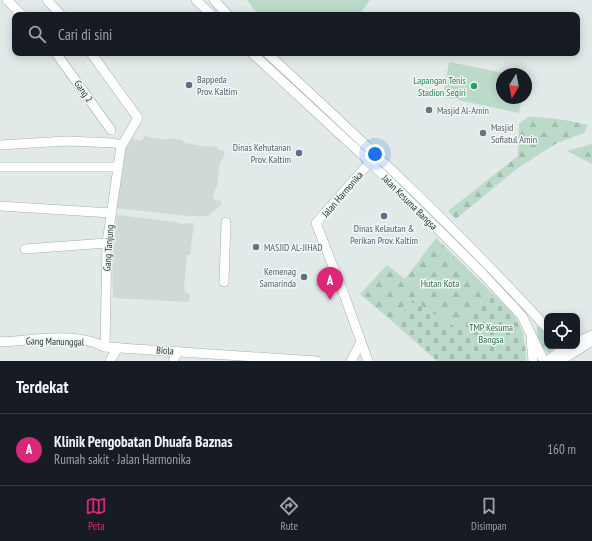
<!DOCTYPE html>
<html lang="id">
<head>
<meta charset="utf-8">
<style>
  body { margin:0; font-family:"PT Sans Narrow",sans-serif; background:#20242c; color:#f1f3f6 }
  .controls { position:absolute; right:12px; bottom:12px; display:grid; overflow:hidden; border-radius:8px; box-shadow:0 2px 10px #0003 }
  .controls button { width:36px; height:36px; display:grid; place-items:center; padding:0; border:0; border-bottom:1px solid #363941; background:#171b24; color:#f1f3f6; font:20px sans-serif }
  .compass { position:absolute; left:496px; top:68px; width:36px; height:36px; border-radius:50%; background:#171b24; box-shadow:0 2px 10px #0003; rotate:190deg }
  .you { position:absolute; left:375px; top:154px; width:14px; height:14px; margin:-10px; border:3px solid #fff; border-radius:50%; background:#1a73e8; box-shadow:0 0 0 6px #1a73e833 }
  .badge { display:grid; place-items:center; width:26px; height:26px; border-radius:50%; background:#db2777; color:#fff; font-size:13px; font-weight:700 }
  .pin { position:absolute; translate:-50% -33px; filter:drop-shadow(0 1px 2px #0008) }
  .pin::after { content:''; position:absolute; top:21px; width:14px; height:12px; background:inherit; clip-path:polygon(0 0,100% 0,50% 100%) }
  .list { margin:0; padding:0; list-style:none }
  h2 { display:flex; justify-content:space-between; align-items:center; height:52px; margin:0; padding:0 16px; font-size:17px }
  h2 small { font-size:13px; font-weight:400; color:#9ea1a6 }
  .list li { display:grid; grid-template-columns:26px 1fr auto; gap:12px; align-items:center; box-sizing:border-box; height:72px; padding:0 16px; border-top:1px solid #363941 }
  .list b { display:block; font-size:15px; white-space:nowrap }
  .list p { margin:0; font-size:13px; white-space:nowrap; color:#9ea1a6 }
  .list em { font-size:13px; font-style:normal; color:#9ea1a6 }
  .icon { flex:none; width:22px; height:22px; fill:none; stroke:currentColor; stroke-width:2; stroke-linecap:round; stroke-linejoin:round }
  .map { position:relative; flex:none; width:592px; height:361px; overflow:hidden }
  .search { position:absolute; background:#171b24; box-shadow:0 2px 10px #0003; left:12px; right:12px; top:12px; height:44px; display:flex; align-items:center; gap:10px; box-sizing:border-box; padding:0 14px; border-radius:8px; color:#9ea1a6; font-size:15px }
  .sheet { height:124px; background:#171b24 }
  nav { display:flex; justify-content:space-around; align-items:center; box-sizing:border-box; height:56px; border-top:1px solid #363941; background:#171b24; font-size:11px; color:#9ea1a6 }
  nav a { display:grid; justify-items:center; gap:2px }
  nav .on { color:#db2777 }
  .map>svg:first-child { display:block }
  .built { fill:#cfdad7 }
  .forest { fill:url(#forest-firs) }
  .cemetery { fill:url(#cemetery-stones) }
  .park { fill:url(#park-crowns) }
  .pitch { fill:#bbdac9 }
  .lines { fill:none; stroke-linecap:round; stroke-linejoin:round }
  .minor-casing { stroke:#a4b1af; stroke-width:10 }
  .minor { stroke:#fff; stroke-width:9 }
  .service-dot { fill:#5c6f8a; stroke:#f1f7f5; stroke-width:1.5 }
  .leisure-dot { fill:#2e9e5b; stroke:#f1f7f5; stroke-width:1.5 }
  .worship-dot { fill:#6b7280; stroke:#f1f7f5; stroke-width:1.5 }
  .labels { text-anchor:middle; stroke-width:3; stroke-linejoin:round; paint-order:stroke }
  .service-label { font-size:10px; fill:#4e5e75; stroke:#f1f7f5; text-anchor:end }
  .leisure-label { font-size:10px; fill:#27864d; stroke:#f1f7f5; text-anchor:end }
  .street-label { font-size:10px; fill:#233937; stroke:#f1f7f5 }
  .worship-label { font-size:10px; fill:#5b616d; stroke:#f1f7f5; text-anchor:start }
  .park-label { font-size:10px; fill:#306d52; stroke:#f1f7f5 }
</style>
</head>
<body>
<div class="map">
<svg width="592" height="361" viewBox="0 0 592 361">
  <defs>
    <pattern id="forest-firs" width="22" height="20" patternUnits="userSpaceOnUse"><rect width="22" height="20" fill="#bbdac9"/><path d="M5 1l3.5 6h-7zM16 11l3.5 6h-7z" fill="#a0bcad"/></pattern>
    <pattern id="cemetery-stones" width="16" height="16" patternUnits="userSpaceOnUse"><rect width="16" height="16" fill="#bbdac9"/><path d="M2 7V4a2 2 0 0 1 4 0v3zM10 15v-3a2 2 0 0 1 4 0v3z" fill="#a0bcad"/></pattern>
    <pattern id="park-crowns" width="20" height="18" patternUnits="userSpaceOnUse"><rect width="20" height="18" fill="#bbdac9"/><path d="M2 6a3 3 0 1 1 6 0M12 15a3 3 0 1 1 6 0" fill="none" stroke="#a0bcad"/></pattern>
  </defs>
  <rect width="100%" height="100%" fill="#e1eae8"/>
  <g class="built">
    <polygon points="144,136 147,136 148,137 168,140 168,138 182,140 184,143 210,147 211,146 218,147 217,149 224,151 224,156 220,163 217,186 213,195 214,199 217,201 219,200 222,203 221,205 208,216 189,216 115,208 126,145 130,137 139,141 143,140"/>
    <polygon points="117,215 176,222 180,224 194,223 190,255 187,255 184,288 185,292 190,294 189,302 113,298 112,258"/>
  </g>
  <g class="forest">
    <path d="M528 117C549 117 568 120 588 125L584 133 557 143 515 170 456 219 448 211 518 156 519 124Z"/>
    <polygon points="592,144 592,164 567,151"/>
    <polygon points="436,238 491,292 457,328 428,311 414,299 394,323 360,294 387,265 405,279"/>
  </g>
  <path class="cemetery" d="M491 292C498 299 506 306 513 314 523 325 526 346 526 361H437L394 323 414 299 428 311 457 328Z"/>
  <path class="park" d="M541 325 547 331V346H560L549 353C541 348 536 337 537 327Z"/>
  <g class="pitch">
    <polygon points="247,0 370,0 359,15 261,15 257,13"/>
    <polygon points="449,62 509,74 502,74 502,98 522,98 519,113 443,97"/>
  </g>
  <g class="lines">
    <g class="minor-casing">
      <g id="minor">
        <polyline points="7,0 22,15"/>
        <polyline points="47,0 61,15"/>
        <polyline points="196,0 212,15"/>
        <polyline points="214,0 228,15"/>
        <polyline points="56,53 111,130"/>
        <polyline points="91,53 138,118 121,147"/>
        <polyline points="252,53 370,162 481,272 522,316 544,361"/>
        <path d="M267 53C363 142 459 231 547 328"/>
        <polyline points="0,145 67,141 114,143 118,144 121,147 107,243 105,347"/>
        <polyline points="0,167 118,167"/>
        <polyline points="0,206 111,213"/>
        <polyline points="25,249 107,243"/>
        <polyline points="224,282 226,222"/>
        <polyline points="531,339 533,361"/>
        <path d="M0 341 3 342C29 340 59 335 84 340 92 341 98 344 105 347L317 361"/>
        <polyline points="577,342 592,335"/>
        <polyline points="110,361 118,347"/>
        <polyline points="173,361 178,351"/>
        <polyline points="351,361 361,342"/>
        <polyline points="368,361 345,297 316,223 370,162"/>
        <polyline points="547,361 568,346"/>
        <polyline points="560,361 592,341"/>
      </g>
    </g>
    <use href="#minor" class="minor"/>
  </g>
  <g class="service-dot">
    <circle cx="189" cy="85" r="4"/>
    <circle cx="299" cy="153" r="4"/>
    <circle cx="384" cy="216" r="4"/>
    <circle cx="304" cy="277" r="4"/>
  </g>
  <circle class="leisure-dot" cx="474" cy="86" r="4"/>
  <g class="worship-dot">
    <circle cx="429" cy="110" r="4"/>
    <circle cx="483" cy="133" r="4"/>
    <circle cx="256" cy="247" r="4"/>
  </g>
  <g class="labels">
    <g class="service-label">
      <text x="197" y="83" text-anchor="start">Bappeda<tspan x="197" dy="12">Prov. Kaltim</tspan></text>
      <text x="291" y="151">Dinas Kehutanan<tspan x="291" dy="12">Prov. Kaltim</tspan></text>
      <text x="384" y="232" text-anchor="middle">Dinas Kelautan &amp;<tspan x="384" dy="12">Perikan Prov. Kaltim</tspan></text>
      <text x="296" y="275">Kemenag<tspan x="296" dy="12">Samarinda</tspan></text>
    </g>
    <g class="leisure-label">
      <text x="466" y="84">Lapangan Tenis<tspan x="466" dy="12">Stadion Segiri</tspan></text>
    </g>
    <g class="street-label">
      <text transform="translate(84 91) rotate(55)" y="4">Gang 2</text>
      <text transform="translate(342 194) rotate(-49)" y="4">Jalan Harmonika</text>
      <text transform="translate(410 202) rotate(45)" y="4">Jalan Kesuma Bangsa</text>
      <text transform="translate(108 248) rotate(-86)" y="4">Gang Tanjung</text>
      <text transform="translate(55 341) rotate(1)" y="4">Gang Manunggal</text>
      <text transform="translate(165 350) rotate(4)" y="4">Biola</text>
    </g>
    <g class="worship-label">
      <text x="437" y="114">Masjid Al-Amin</text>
      <text x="491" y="131">Masjid<tspan x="491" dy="12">Sofiatul Amin</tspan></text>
      <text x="264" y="251">MASJID AL-JIHAD</text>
    </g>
    <g class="park-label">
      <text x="440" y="287">Hutan Kota</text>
      <text x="491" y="331">TMP Kesuma<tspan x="491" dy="12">Bangsa</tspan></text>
    </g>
  </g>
</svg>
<div class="controls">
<button><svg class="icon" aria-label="locate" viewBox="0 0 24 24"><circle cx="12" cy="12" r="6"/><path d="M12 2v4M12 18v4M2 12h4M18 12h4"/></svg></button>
</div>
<svg class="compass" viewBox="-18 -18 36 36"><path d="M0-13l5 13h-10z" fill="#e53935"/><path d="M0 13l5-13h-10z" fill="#9ea1a6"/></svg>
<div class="you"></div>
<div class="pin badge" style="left:330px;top:300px">A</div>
<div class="search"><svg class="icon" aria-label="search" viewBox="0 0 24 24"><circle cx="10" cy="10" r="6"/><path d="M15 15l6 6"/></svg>Cari di sini</div>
</div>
<section class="sheet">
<h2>Terdekat<small></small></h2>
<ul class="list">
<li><span class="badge">A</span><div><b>Klinik Pengobatan Dhuafa Baznas</b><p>Rumah sakit · Jalan Harmonika</p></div><em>160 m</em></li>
</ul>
</section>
<nav>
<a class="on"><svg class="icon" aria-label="map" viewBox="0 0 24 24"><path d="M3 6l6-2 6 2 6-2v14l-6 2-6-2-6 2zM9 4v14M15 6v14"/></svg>Peta</a>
<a><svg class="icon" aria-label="directions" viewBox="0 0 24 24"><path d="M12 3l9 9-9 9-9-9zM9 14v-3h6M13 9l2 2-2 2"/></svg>Rute</a>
<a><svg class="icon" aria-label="saved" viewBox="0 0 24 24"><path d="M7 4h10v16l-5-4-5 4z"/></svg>Disimpan</a>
</nav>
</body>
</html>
